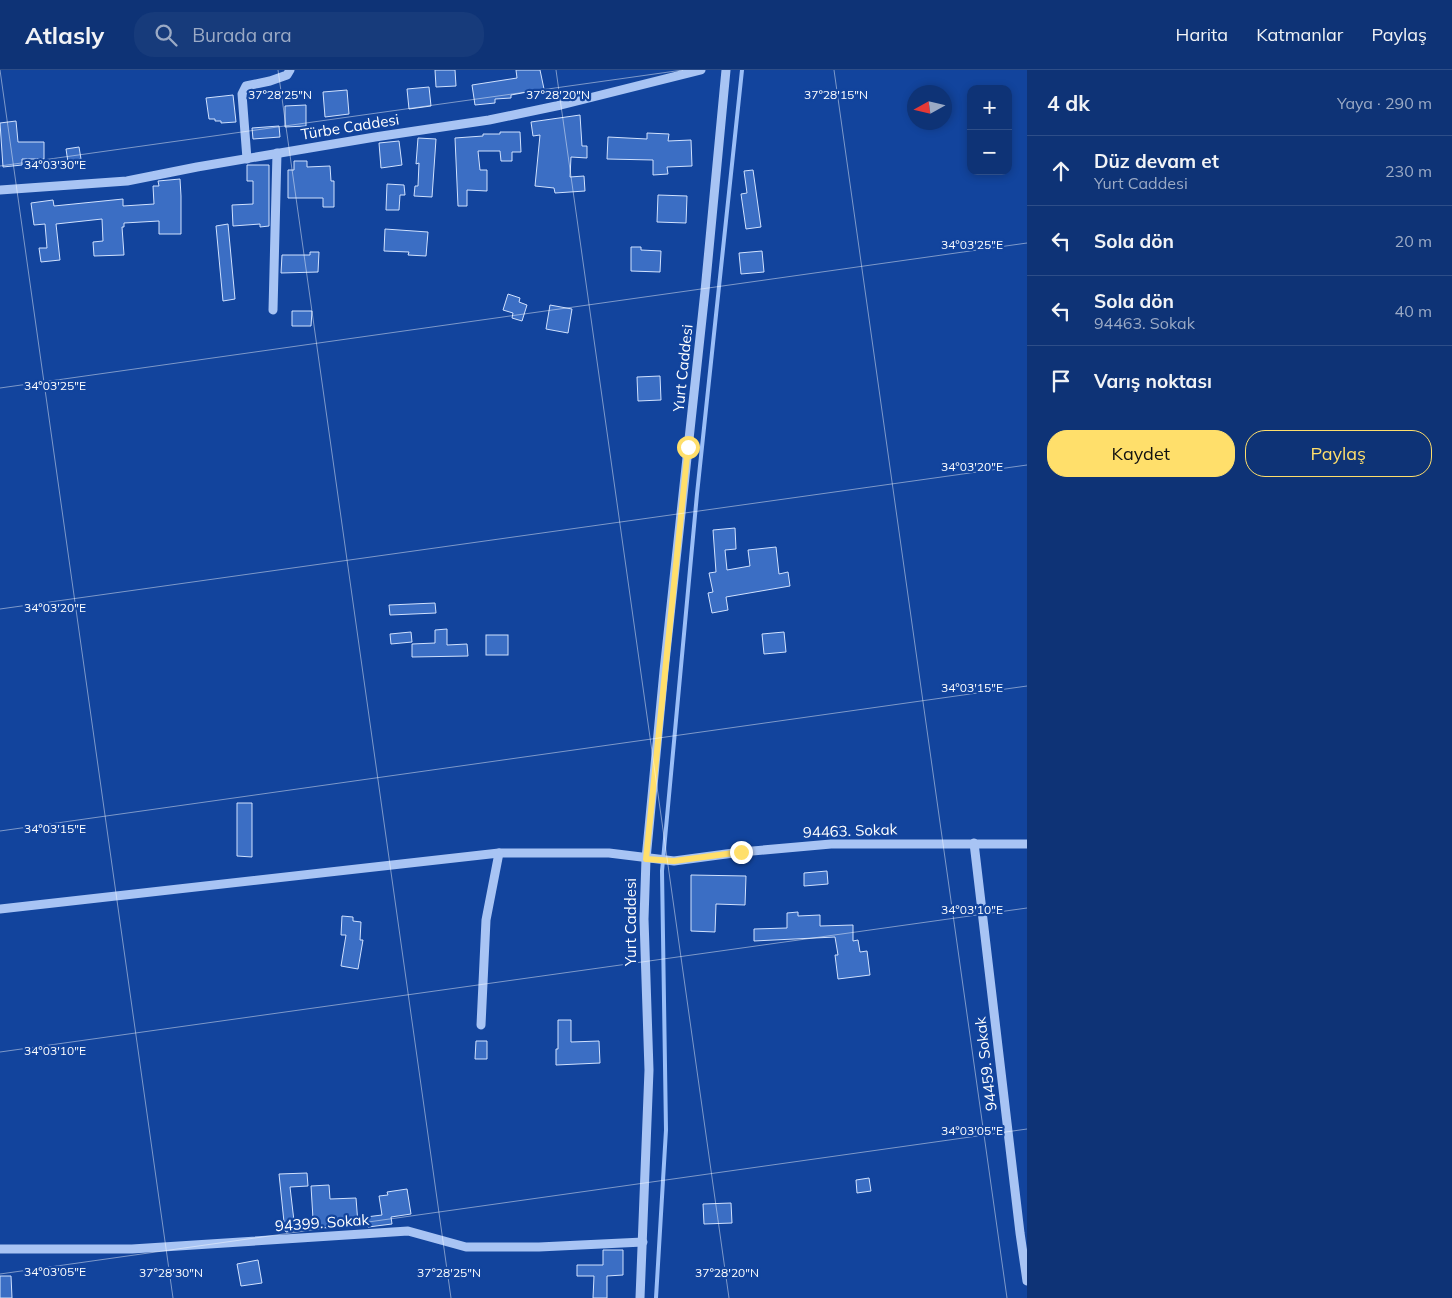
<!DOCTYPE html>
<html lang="tr">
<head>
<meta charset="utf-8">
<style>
  body { margin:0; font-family:Mulish,sans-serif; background:#173b7b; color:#f1f3f6 }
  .controls { position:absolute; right:15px; top:15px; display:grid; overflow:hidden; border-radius:10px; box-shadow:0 2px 8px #0003 }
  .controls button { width:45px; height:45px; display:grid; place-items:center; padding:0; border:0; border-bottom:1px solid #2e4e88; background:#0e3376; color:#f1f3f6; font:25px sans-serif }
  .compass { position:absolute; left:907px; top:15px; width:45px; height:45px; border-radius:50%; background:#0e3376; box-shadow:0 2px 8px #0003; rotate:262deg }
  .stop { position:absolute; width:15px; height:15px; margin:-11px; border:4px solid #ffdf6b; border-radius:50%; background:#fff }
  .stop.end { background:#ffdf6b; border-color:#fff; box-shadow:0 1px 5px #0008 }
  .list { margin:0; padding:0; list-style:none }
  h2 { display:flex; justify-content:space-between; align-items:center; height:65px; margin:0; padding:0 20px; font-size:21px }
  h2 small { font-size:16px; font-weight:400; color:#9baac5 }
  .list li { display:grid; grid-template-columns:32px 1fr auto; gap:15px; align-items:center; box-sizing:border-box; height:70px; padding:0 20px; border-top:1px solid #2e4e88 }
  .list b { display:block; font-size:19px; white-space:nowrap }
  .list p { margin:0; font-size:16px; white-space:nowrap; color:#9baac5 }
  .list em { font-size:16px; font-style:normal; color:#9baac5 }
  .actions { display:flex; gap:10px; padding:15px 20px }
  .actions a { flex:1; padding:11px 0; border:1px solid #ffdf6b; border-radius:20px; text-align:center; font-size:18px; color:#ffdf6b }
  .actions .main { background:#ffdf6b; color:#111 }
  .icon { flex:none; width:28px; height:28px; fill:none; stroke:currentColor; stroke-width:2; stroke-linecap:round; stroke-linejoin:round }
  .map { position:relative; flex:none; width:1027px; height:1228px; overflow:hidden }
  header { display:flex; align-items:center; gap:30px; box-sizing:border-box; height:70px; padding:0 25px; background:#0e3376; border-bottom:1px solid #2e4e88 }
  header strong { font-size:24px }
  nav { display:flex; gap:28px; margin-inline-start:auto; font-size:18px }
  .search { width:350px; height:45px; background:#173b7b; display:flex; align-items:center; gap:12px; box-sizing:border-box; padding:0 18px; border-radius:20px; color:#9baac5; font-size:19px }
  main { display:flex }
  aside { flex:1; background:#0e3376 }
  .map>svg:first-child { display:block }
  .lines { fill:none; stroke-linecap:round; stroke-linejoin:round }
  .stream { stroke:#9abef7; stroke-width:4 }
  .building { fill:#3b6ec4; stroke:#d0e1fe }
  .minor { stroke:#a8c4f4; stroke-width:9 }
  .route { stroke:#ffdf6b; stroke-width:6 }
  .ticks { fill:none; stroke:#fff; stroke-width:1; stroke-opacity:0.45 }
  .labels { text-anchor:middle; stroke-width:4.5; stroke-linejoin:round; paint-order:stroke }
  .street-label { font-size:15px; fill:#fff; stroke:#12449d }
  .ticks-label { font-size:12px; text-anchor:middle; fill:#fff; stroke:#12449d; stroke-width:4.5; stroke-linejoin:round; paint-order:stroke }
</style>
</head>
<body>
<header>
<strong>Atlasly</strong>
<div class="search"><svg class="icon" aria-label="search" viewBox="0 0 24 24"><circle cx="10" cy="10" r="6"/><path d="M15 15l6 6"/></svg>Burada ara</div>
<nav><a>Harita</a><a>Katmanlar</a><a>Paylaş</a></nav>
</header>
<main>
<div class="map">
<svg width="1027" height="1228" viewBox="0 0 1027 1228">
  <rect width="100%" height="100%" fill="#12449d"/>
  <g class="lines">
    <polyline class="stream" points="656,1228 666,1060 662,801 697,424 742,0"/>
  </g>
  <g class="building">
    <polygon points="435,0 455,0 456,16 436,17"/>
    <polygon points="516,0 540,0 544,19 511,25 511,28 495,29 495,33 475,35 472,15 517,8"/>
    <polygon points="429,17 431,36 409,39 407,19"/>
    <polygon points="347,20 349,44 325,47 323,22"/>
    <polygon points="233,25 236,52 221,53 221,51 215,51 215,49 209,49 206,28"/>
    <polygon points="306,35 306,56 285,57 285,36"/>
    <polygon points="580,45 582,76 587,76 587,88 571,87 570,107 584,106 585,121 555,123 554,118 535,116 540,65 533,66 531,52"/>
    <polygon points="16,51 18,72 44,72 44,89 22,89 22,95 3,97 0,53"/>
    <polygon points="279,56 280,67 253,69 252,58"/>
    <polygon points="500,62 520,62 521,82 512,82 512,91 501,91 500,81 478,81 480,100 487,100 487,121 467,120 467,136 458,136 455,68 483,66 483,64 500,64"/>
    <polygon points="647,63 669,64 668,71 691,70 692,96 667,97 668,104 653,105 653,90 607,89 608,67 647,69"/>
    <polygon points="418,68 436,69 432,127 414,126 415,116 418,116 419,93 416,94"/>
    <polygon points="399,71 402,95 381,98 379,73"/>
    <polygon points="79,77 81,89 68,92 66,79"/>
    <polygon points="294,91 307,91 307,97 330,96 331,111 334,111 334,137 323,137 323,128 288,128 288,100 294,100"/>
    <polygon points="247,95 269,95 269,156 260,157 260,154 233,156 232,135 253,134 253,111 247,111"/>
    <polygon points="753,100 761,157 746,159 741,124 747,123 744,101"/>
    <polygon points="180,109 181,126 181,164 159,164 159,151 124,153 124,157 122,157 124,185 94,186 93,172 103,171 102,149 56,154 60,190 41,192 39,178 47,178 45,154 34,155 31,133 53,130 54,136 123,129 123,136 154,134 153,116 159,116 158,111"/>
    <polygon points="387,114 404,115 405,125 400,125 399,140 386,140"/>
    <polygon points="658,125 687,126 686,153 657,152"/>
    <polygon points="228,154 235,229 223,231 216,156"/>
    <polygon points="385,159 428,162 426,186 408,185 409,182 384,181"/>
    <polygon points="631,177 641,177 641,180 661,181 660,202 631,201"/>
    <polygon points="762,181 764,202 741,204 739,183"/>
    <polygon points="310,182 319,182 318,202 281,203 282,185 310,185"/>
    <polygon points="508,224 520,228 519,232 527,235 522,251 512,248 513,243 503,240"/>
    <polygon points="550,235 572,239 568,263 546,259"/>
    <polygon points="292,241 312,241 311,256 292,256"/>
    <polygon points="660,306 661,330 638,331 637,307"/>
    <polygon points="735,458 736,479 725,480 727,500 750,496 748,480 776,477 779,504 788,502 790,516 726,527 728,540 712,543 708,523 713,522 709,503 716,502 713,460"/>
    <polygon points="435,533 436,543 390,545 389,535"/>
    <polygon points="447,559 447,575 467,574 468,586 412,587 412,574 435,573 435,560"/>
    <polygon points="411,562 412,572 391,574 390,564"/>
    <polygon points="784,562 786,582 764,584 762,564"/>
    <rect x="486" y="565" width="22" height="20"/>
    <polygon points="237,733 252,733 252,787 237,786"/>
    <polygon points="827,801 828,814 804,816 804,803"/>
    <polygon points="691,805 746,806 745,835 716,834 715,862 691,861"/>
    <polygon points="798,842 798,846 820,845 820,856 853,855 853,871 858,870 860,882 867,881 870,905 838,909 835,885 838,885 835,867 754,871 754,859 787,858 787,843"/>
    <polygon points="342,846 353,847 353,851 361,852 360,870 363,870 358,899 341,896 346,865 341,865"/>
    <polygon points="558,950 571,950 571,972 599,971 600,993 556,995 556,979 558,979"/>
    <polygon points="476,971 487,971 487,989 475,989"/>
    <polygon points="307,1103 308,1116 290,1117 294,1151 313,1149 311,1116 329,1115 330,1129 356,1128 358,1154 331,1155 332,1157 306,1159 286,1162 285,1160 280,1160 279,1153 284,1152 279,1104"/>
    <polygon points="869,1108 871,1121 857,1123 856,1110"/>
    <polygon points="407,1119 411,1144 391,1147 392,1154 368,1157 366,1147 382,1145 379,1126 388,1125 387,1122"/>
    <polygon points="731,1133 732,1153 704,1154 703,1134"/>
    <polygon points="603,1180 623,1180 623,1205 607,1206 607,1228 593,1228 594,1206 577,1206 577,1195 603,1195"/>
    <polygon points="258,1190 262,1213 241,1216 237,1194"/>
    <polygon points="0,1206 11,1206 12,1228 0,1228"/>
  </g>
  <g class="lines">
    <g class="minor">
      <polyline points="247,89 242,24 246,16 270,11 287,5 290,0"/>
      <polyline points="0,120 127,111 197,97 375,67 489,50 561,35 701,0"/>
      <polyline points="273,240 277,83"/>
      <polyline points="974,773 1020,1163 1027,1211"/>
      <polyline points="0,839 499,783 609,783 674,791 741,782 831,774 1027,774"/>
      <polyline points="481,955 486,850 499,783"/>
      <polyline points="0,1179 132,1179 408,1161 466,1177 539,1177 643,1172"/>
      <polyline points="640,1228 649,1000 644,849 646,789 664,601 705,221 726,0"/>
    </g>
  </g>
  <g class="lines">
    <polyline class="route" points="688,377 646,789 674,791 741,782"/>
  </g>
  <path class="ticks" d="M0 0 173 1228M278 0 451 1228M556 0 729 1228M834 0 1007 1228M0 96 683 0M0 318 1027 173M0 539 1027 395M0 761 1027 616M0 982 1027 838M0 1204 1027 1059"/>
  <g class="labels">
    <g class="street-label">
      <text transform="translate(350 57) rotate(-9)" y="5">Türbe Caddesi</text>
      <text transform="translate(683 298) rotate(-84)" y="5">Yurt Caddesi</text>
      <text transform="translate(850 761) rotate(-2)" y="5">94463. Sokak</text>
      <text transform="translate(631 852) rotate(-90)" y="5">Yurt Caddesi</text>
      <text transform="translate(986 994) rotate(-97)" y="5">94459. Sokak</text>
      <text transform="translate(322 1153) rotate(-4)" y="5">94399. Sokak</text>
    </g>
  </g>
  <g class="ticks-label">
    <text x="280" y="29">37°28'25"N</text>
    <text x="558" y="29">37°28'20"N</text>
    <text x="836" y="29">37°28'15"N</text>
    <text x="55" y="99">34°03'30"E</text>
    <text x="972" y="179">34°03'25"E</text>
    <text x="55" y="320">34°03'25"E</text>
    <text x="972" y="401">34°03'20"E</text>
    <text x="55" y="542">34°03'20"E</text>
    <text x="972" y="622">34°03'15"E</text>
    <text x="55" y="763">34°03'15"E</text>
    <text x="972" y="844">34°03'10"E</text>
    <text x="55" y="985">34°03'10"E</text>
    <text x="972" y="1065">34°03'05"E</text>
    <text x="55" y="1206">34°03'05"E</text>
    <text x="171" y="1207">37°28'30"N</text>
    <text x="449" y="1207">37°28'25"N</text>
    <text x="727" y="1207">37°28'20"N</text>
  </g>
</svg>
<div class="controls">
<button>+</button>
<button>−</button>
</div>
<svg class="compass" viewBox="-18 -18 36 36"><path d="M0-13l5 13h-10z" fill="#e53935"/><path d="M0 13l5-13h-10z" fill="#9baac5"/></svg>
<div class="stop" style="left:688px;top:377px"></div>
<div class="stop end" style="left:741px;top:782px"></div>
</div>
<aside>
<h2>4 dk<small>Yaya · 290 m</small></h2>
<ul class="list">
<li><svg class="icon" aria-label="ahead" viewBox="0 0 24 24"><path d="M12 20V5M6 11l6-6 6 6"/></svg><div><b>Düz devam et</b><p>Yurt Caddesi</p></div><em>230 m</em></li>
<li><svg class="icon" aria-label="left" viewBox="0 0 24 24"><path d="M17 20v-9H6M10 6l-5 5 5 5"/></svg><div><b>Sola dön</b></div><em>20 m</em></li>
<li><svg class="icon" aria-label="left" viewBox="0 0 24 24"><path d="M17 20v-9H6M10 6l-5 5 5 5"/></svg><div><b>Sola dön</b><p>94463. Sokak</p></div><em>40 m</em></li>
<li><svg class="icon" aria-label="arrive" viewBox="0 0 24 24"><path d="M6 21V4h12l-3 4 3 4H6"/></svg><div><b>Varış noktası</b></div></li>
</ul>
<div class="actions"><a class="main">Kaydet</a><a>Paylaş</a></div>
</aside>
</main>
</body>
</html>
